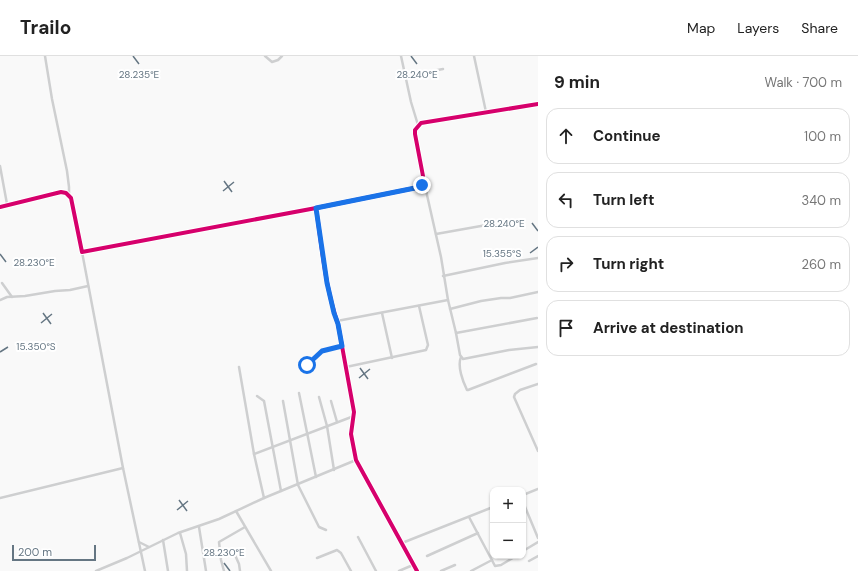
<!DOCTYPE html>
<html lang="en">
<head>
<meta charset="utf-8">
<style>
  body { margin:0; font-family:"DM Sans",sans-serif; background:#f6f6f6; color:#222 }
  .controls { position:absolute; right:12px; bottom:12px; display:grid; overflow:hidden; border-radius:8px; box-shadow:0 1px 3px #0004 }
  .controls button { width:36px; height:36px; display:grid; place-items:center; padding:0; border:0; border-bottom:1px solid #e0e0e0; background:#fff; color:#222; font:20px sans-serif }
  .scale { position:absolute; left:12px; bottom:10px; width:84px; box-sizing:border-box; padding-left:4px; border:2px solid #657683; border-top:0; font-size:11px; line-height:14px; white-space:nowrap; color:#657683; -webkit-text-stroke:3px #fff; paint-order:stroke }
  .stop { position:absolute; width:12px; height:12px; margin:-9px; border:3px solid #1a73e8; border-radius:50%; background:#fff }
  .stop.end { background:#1a73e8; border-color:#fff; box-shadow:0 1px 4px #0008 }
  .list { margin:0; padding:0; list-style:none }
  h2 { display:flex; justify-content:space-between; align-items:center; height:52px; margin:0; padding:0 16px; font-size:17px }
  h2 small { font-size:13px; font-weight:400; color:#767676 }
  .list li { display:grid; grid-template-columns:26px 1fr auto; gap:12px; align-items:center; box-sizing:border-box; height:56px; margin:0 8px 8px; padding:0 8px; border:1px solid #e0e0e0; border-radius:12px }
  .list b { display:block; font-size:15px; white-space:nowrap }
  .list em { font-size:13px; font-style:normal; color:#767676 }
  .icon { flex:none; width:22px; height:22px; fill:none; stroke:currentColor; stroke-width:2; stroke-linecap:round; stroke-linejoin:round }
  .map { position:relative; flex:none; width:538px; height:515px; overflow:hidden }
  header { display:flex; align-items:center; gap:24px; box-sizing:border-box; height:56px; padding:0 20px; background:#fff; border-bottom:1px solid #e0e0e0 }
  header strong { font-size:19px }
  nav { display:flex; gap:22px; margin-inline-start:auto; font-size:14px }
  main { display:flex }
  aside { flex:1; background:#fff }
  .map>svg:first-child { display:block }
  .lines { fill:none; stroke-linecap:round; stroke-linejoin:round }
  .street { stroke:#cecfd0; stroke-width:2.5 }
  .cycleway-casing { stroke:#fff; stroke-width:6 }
  .cycleway { stroke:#d6006c; stroke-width:4 }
  .route { stroke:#1a73e8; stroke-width:5 }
  .ticks { fill:none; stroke:#657683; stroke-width:1.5 }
  .ticks-label { font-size:10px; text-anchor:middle; fill:#657683; stroke:#fff; stroke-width:4; stroke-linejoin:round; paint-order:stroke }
</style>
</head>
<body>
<header>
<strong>Trailo</strong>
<nav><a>Map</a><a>Layers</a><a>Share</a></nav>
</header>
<main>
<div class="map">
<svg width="538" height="515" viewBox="0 0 538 515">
  <rect width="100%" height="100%" fill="#f9f9f9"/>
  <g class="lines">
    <g class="street">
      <polyline points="45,0 52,43 67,115 69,131 69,138"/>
      <polyline points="265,0 272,6 278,4 282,0"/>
      <polyline points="401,0 411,46 418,69"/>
      <polyline points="474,0 486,56"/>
      <polyline points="406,20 443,13"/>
      <polyline points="0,110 7,148"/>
      <polyline points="0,151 61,136 66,137 71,142 82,196 316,152 415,132 422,129 423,120 415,78 415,74 421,67 538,48"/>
      <path d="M316 152C322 191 325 231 338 268L354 356 351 378 356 404 417 515"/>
      <polyline points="436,178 509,165"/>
      <polyline points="82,196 123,412 145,515"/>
      <polyline points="443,220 505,207 538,202"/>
      <polyline points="2,227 12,241"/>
      <polyline points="0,244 7,241 25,240 55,235 70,234 88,230"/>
      <polyline points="448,244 456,277 537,262"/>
      <polyline points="450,253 481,245 501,242 510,242 538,236"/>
      <polyline points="382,257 392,302"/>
      <polyline points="337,265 448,244 441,201 427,139 426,133 422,129"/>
      <polyline points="456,277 460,299 463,303 509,294 538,291"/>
      <path d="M461 301C457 310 463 326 467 334H468L536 308"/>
      <polyline points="307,309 322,295 342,290"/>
      <polyline points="239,311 254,398 264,442"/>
      <polyline points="346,311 426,294 428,289 419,250"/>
      <polyline points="538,328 520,334 515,338 514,341 538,395"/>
      <polyline points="299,337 316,421"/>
      <polyline points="257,340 264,345 281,435"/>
      <polyline points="319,341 327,370 334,414"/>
      <polyline points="283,345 298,429 319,471 326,474"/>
      <polyline points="331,345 337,366"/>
      <polyline points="254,398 354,360"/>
      <polyline points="523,439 538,433"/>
      <polyline points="0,442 123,412"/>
      <polyline points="523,446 538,482"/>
      <polyline points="236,455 271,515"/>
      <polyline points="469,461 495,510 501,509 516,500"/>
      <polyline points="199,471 206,515"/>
      <polyline points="180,477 186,498 187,515"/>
      <polyline points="358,481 376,515"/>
      <polyline points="163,484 168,515"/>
      <polyline points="139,486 149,491"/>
      <polyline points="402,487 493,451"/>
      <polyline points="523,495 538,486"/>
      <polyline points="235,499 239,508 240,515"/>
      <polyline points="427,500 478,477"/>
      <polyline points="317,502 337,494 341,497 351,515"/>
      <polyline points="529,505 538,500"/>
      <polyline points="96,515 127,502 178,477 219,463 264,442 356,404"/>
      <polyline points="224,515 221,504 219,486 245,471"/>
      <polyline points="399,515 413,509"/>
      <polyline points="441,515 455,509"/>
      <polyline points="471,515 492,504"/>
    </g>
    <g class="cycleway-casing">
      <g id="cycleway">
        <polyline points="0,151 61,136 66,137 71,142 82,196 316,152 415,132 422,129 423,120 415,78 415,74 421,67 538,48"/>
        <path d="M316 152C322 191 325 231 338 268L354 356 351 378 356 404 417 515"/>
      </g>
    </g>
    <use href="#cycleway" class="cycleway"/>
  </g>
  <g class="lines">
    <polyline class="route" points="307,309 322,295 342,290 338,268 334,257 327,227 316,152 415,132 422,129"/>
  </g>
  <path class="ticks" d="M133 0 139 8M411 0 417 8M224 125 232 136M223 135 234 126M532 167 538 175M530 197 538 191M0 198 6 206M43 257 51 268M41 267 52 258M0 296 8 291M360 312 368 323M359 322 370 313M179 444 187 455M177 454 188 445M224 507 230 515"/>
  <g class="ticks-label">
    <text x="139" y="22">28.235°E</text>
    <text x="417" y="22">28.240°E</text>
    <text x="504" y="171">28.240°E</text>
    <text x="502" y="201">15.355°S</text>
    <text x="34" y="210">28.230°E</text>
    <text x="36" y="294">15.350°S</text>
    <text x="224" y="500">28.230°E</text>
  </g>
</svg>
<div class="controls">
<button>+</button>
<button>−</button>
</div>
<div class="scale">200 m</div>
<div class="stop" style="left:307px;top:309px"></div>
<div class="stop end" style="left:422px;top:129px"></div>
</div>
<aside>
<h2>9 min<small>Walk · 700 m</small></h2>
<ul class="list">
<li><svg class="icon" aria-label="ahead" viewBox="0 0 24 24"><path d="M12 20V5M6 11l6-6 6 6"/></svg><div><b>Continue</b></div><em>100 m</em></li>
<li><svg class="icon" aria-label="left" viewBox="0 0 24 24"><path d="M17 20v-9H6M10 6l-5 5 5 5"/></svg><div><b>Turn left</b></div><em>340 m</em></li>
<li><svg class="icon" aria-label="right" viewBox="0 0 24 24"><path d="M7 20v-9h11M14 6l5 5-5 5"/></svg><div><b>Turn right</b></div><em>260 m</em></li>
<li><svg class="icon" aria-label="arrive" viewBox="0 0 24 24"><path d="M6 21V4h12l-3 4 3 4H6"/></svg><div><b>Arrive at destination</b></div></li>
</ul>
</aside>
</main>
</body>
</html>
